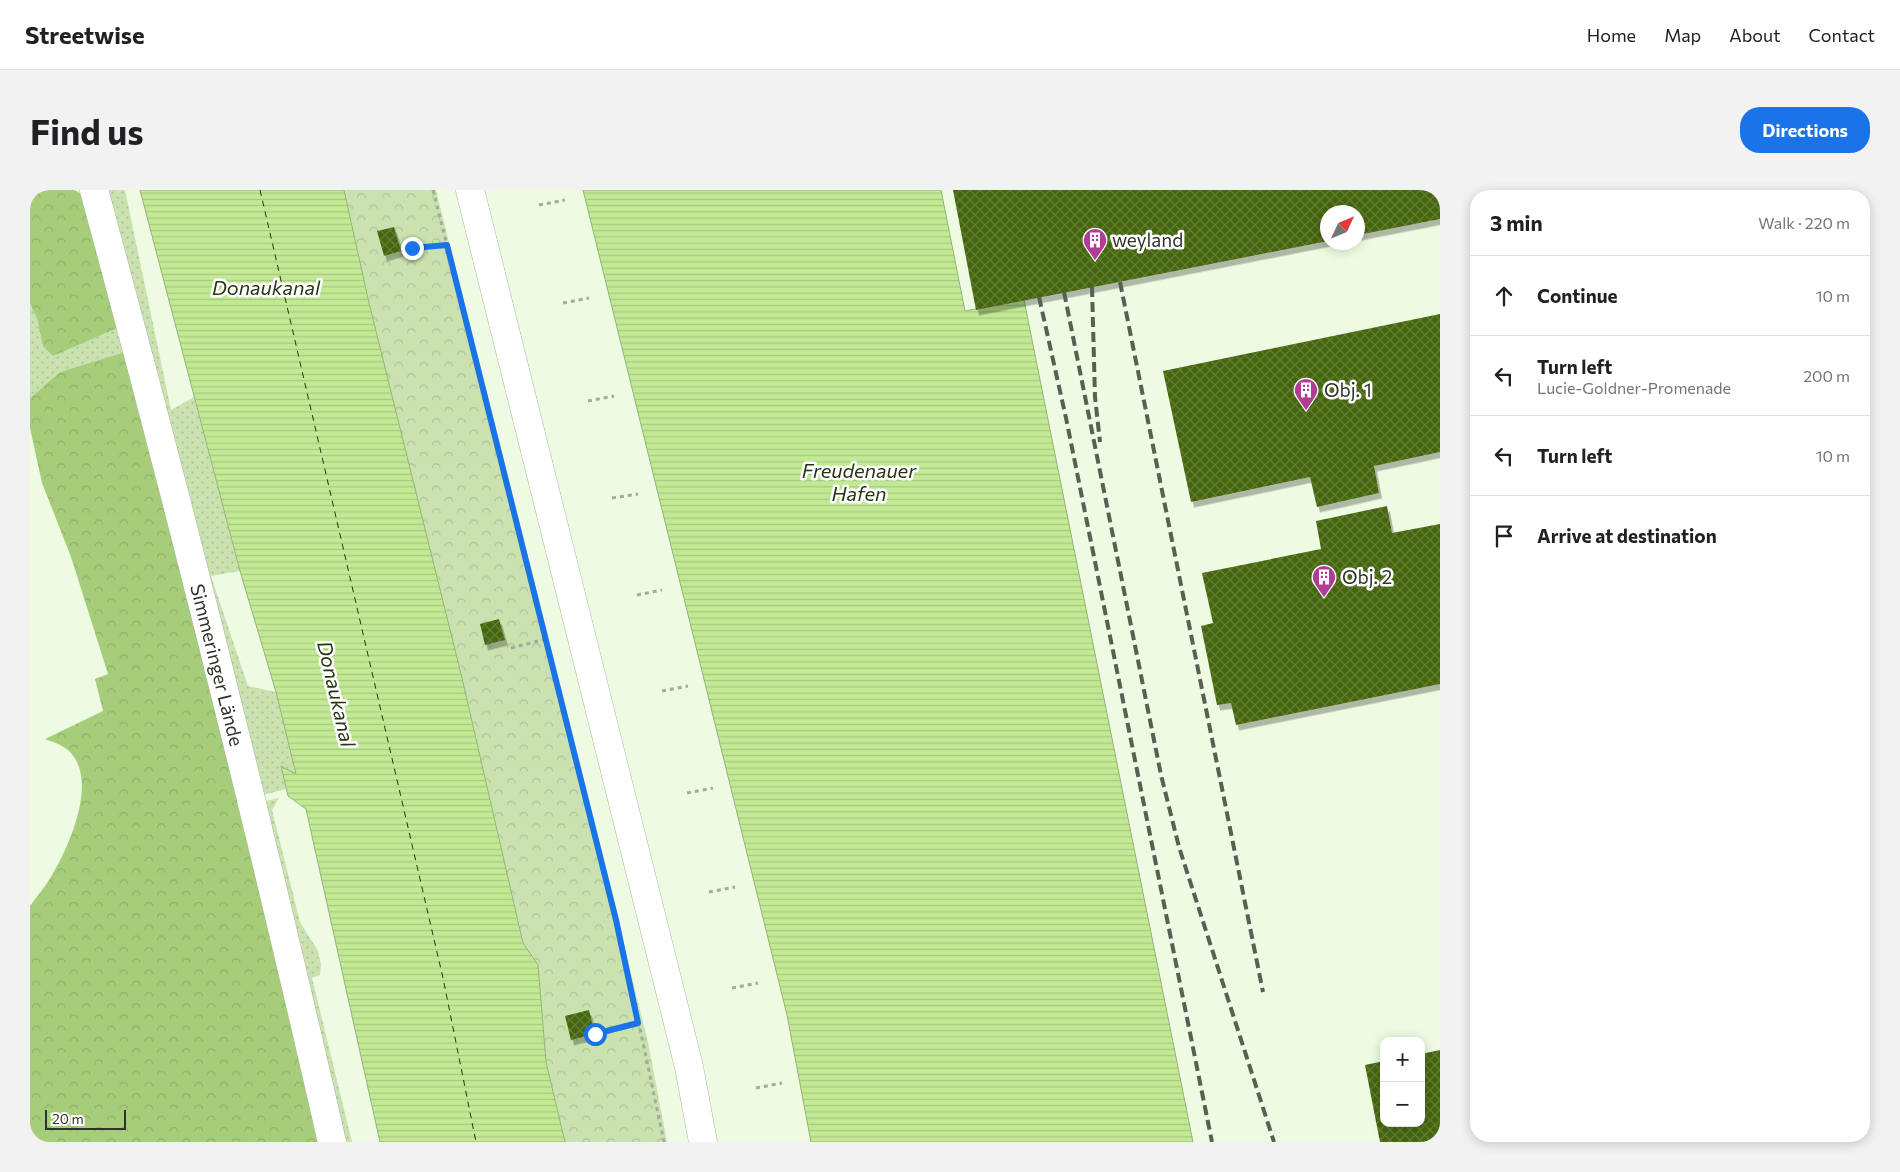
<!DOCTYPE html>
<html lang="en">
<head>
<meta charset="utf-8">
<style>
  body { margin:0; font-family:Commissioner,sans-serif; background:#f2f2f2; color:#202124 }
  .controls { position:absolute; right:15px; bottom:15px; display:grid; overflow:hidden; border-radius:10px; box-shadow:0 2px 12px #0003 }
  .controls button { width:45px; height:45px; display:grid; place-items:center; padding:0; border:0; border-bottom:1px solid #e0e0e0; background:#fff; color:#202124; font:25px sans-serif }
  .compass { position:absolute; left:1290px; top:15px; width:45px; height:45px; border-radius:50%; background:#fff; box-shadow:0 2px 12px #0003; rotate:46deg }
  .scale { position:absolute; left:15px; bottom:12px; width:81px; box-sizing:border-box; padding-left:5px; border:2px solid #2f332a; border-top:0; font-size:14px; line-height:18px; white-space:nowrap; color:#2f332a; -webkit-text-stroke:4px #fff; paint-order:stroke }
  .stop { position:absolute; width:15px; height:15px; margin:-11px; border:4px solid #1a73e8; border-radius:50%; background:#fff }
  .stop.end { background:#1a73e8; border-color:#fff; box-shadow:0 1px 5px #0008 }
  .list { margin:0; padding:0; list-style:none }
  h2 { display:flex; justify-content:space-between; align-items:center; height:65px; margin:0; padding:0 20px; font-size:21px }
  h2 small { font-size:16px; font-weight:400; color:#757577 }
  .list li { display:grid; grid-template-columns:32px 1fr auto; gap:15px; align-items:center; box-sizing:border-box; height:80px; padding:0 20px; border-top:1px solid #e0e0e0 }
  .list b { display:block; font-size:19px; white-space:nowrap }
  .list p { margin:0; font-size:16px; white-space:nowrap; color:#757577 }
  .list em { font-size:16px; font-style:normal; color:#757577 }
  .icon { flex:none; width:28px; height:28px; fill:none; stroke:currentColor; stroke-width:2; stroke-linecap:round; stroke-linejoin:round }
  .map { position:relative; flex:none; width:1410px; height:952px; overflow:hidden; border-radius:20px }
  header { display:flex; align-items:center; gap:30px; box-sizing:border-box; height:70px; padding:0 25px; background:#fff; border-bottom:1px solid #e0e0e0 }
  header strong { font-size:24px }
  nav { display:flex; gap:28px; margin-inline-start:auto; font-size:18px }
  .intro { display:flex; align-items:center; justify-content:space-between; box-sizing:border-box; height:120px; padding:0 30px }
  h1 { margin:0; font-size:35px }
  .button { padding:12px 22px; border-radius:20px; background:#1a73e8; color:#fff; font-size:18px; font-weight:700 }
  main { display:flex; gap:30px; padding:0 30px }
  aside { flex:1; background:#fff; border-radius:20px; box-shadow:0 2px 12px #0003 }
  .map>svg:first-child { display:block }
  .grass { fill:url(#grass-dots) }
  .forest { fill:url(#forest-crowns) }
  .park { fill:url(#park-crowns) }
  .water { fill:url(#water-rules); stroke:#96b375 }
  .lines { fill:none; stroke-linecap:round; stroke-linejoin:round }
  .ferry { stroke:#263512; stroke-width:1; stroke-dasharray:6 5; stroke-linecap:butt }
  .building { fill:url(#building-cross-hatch); filter:url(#shadow) }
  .minor-casing { stroke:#adb8a1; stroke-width:29 }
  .path { stroke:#a2ac99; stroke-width:3; stroke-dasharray:4 4; stroke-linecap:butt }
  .minor { stroke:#fff; stroke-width:28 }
  .rail { stroke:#595f53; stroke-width:4; stroke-dasharray:10 5; stroke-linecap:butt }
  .route { stroke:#1a73e8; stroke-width:6 }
  .labels { text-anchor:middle; stroke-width:5; stroke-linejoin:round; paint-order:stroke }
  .poi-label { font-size:19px; fill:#2f332a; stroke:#fff; text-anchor:start }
  .street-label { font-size:19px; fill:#2f332a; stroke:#fff }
  .water-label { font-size:20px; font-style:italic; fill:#263512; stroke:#fff }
</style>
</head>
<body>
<header>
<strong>Streetwise</strong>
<nav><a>Home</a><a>Map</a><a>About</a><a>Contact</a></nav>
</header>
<div class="intro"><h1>Find us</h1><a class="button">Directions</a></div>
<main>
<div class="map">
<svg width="1410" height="952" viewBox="0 0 1410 952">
  <defs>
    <pattern id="grass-dots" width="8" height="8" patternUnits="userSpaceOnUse" patternTransform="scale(1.25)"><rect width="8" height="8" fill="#cae2b0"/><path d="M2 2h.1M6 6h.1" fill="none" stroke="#aec298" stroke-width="1.8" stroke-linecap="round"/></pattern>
    <pattern id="forest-crowns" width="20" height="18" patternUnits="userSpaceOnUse" patternTransform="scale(1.25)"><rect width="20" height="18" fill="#a6cd7a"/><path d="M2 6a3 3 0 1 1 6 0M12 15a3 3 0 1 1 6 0" fill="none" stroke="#8fb06a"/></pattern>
    <pattern id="park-crowns" width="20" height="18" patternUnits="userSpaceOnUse" patternTransform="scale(1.25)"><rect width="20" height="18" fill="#cae2b0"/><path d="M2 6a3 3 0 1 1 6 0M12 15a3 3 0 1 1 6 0" fill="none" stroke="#aec298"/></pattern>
    <pattern id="water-rules" width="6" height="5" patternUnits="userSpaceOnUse" patternTransform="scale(1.25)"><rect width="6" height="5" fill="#c2ea95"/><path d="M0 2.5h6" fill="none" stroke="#a7c981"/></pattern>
    <pattern id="building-cross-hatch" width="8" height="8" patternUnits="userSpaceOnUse" patternTransform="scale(1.25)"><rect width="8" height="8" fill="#44660c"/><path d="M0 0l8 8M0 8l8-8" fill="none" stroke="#637d39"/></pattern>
    <filter id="shadow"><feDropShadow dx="3" dy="5.5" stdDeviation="0" flood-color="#0004"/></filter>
  </defs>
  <rect width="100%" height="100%" fill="#eefbe2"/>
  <g class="grass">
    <polygon points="72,0 95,0 141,220 164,207 210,381 181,386 218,496 246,502 266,584 251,577 256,599 226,607"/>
    <polygon points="0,113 7,129 13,156 94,135 101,160 30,182 0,208"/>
    <polygon points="249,608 242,620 270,732 288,761 291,774 290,785 282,788 322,952 309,952 228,613"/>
  </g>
  <g class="forest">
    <polygon points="0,0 44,0 60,8 94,135 23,166 13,156 7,129 0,113"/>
    <path d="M101 160 294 952H0V716C7 706 16 696 22 685 39 657 65 597 44 567 38 557 26 553 15 549L73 521 65 489 78 484 41 367 12 293 0 238V208L30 182Z"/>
  </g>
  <polygon class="park" points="314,0 406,0 618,852 637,952 535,952 516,872 508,775 493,753 432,488 339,113"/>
  <g class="water">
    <polygon points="110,0 314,0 339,113 432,488 493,753 508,775 516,872 535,952 350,952 276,619 258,606 251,576 266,584 246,502 210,381"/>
    <polygon points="553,0 911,0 935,121 994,110 1163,952 781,952 757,825"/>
  </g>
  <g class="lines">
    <polyline class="ferry" points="230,0 413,788 446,952"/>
  </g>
  <g class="building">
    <polygon points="923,0 1410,0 1410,29 1328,45 1328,22 1298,22 1298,51 946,120"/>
    <polygon points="364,37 371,61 354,66 347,41"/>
    <polygon points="1410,124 1410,262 1344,276 1349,303 1287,317 1280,287 1161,312 1133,181"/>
    <polygon points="1357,316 1362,343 1410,334 1410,494 1206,535 1201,513 1187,515 1171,436 1183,433 1172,383 1291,359 1286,331"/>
    <polygon points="469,429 475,450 455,455 450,434"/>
    <polygon points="559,820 565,844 541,850 535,826"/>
    <polygon points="1410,860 1410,952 1350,952 1335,875 1354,871 1354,933 1391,933 1391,864"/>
  </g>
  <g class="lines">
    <g class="minor-casing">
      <g id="minor">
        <path d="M64 0C150 316 229 633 302 952"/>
        <polyline points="440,0 659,877 673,952"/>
      </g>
    </g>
    <g class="path">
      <polyline points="403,0 587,730 634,952"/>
      <polyline points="509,15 535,10"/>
      <polyline points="382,58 417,55"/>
      <polyline points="533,113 559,108"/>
      <polyline points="558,211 584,206"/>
      <polyline points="582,308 608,304"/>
      <polyline points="607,405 632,400"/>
      <polyline points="481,458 516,449"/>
      <polyline points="632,501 658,496"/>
      <polyline points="657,603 683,598"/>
      <polyline points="679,702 705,697"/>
      <polyline points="702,798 728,793"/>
      <polyline points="565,844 608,833"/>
      <polyline points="726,898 752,893"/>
    </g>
    <use href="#minor" class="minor"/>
    <g class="rail">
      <polyline points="1090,92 1233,802"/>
      <polyline points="1062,97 1065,207 1070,252"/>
      <polyline points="1034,102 1131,585 1149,657 1244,952"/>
      <polyline points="1009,107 1036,228 1182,952"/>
    </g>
  </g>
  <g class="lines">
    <polyline class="route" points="382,58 417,55 586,730 608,833 565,844"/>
  </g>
  <defs>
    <g id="building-pin" transform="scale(1.25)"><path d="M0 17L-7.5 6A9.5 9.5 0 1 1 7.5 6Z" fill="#b23c94" stroke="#fff"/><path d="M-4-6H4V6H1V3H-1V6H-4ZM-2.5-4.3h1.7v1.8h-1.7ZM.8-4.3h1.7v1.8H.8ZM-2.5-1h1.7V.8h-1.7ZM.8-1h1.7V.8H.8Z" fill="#fff"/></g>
  </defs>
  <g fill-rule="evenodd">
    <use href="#building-pin" x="1065" y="50"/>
    <use href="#building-pin" x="1276" y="200"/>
    <use href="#building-pin" x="1294" y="387"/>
  </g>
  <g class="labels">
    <g class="poi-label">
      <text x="1082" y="57">weyland</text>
      <text x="1294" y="207">Obj. 1</text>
      <text x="1312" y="394">Obj. 2</text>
    </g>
    <g class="street-label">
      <text transform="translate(187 475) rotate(76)" y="7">Simmeringer Lände</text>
    </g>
    <g class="water-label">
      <text x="236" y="105">Donaukanal</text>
      <text x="829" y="288">Freudenauer<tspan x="829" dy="23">Hafen</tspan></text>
      <text transform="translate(306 504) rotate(77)" y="7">Donaukanal</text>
    </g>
  </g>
</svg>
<div class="controls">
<button>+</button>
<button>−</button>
</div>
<svg class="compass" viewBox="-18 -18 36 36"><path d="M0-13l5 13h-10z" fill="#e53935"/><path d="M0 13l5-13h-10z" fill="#757577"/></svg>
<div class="scale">20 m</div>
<div class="stop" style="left:565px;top:844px"></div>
<div class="stop end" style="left:382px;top:58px"></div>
</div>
<aside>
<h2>3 min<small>Walk · 220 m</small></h2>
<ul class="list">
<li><svg class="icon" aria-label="ahead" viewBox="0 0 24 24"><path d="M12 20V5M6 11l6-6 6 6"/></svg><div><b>Continue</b></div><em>10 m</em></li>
<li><svg class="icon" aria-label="left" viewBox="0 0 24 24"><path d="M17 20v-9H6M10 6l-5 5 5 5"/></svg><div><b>Turn left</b><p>Lucie-Goldner-Promenade</p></div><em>200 m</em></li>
<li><svg class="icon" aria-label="left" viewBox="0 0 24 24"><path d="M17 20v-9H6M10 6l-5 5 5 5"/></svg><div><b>Turn left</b></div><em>10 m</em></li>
<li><svg class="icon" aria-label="arrive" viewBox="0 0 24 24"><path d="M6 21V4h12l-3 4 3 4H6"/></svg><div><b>Arrive at destination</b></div></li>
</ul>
</aside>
</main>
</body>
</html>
